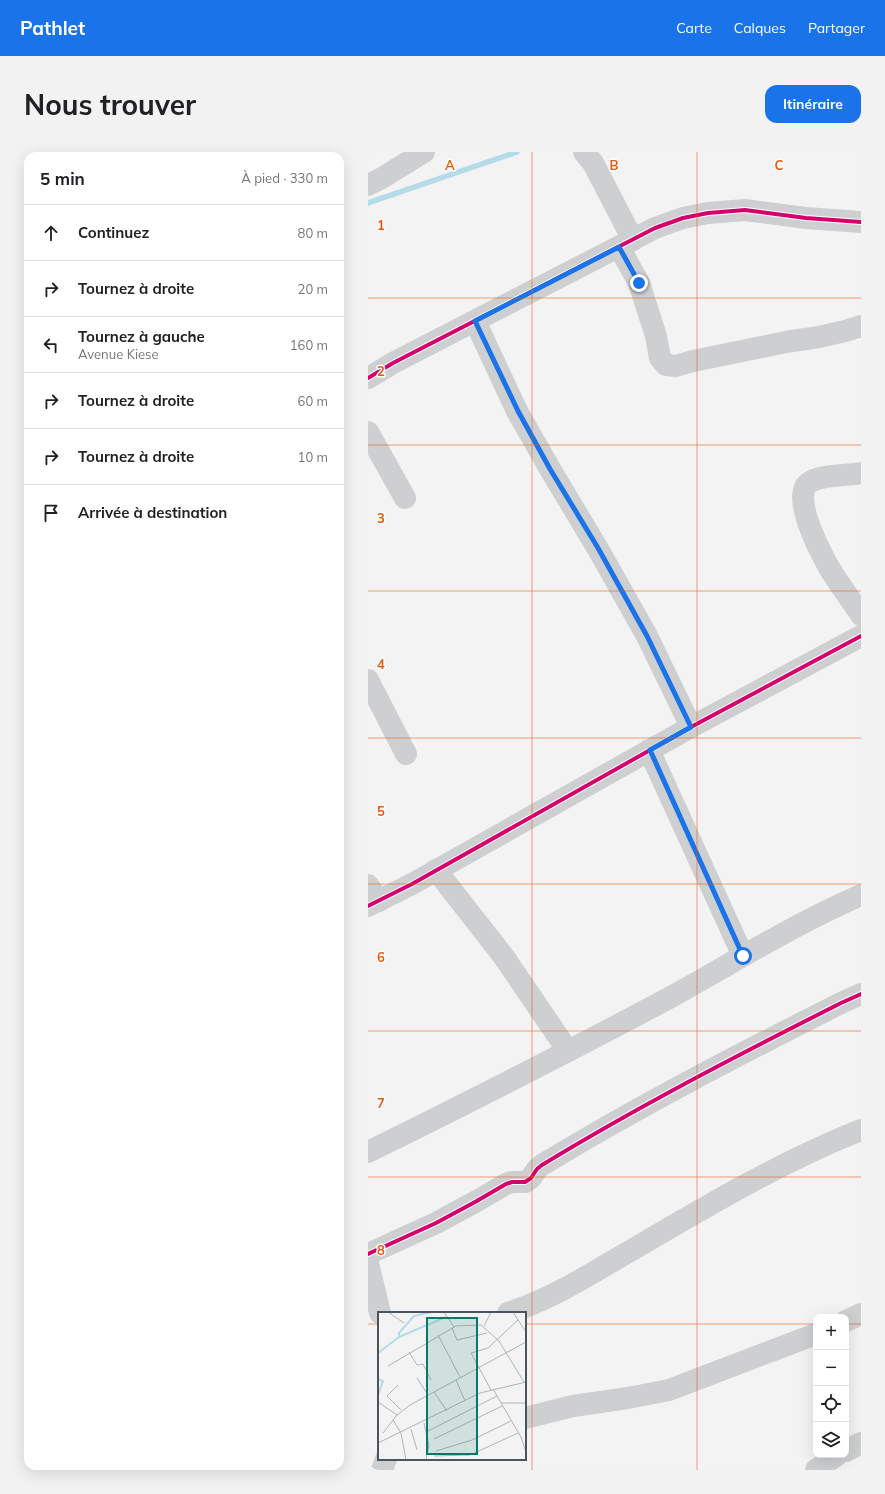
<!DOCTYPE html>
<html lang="fr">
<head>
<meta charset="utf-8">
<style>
  body { margin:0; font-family:Mulish,sans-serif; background:#f2f2f2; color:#202124 }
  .controls { position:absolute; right:12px; bottom:12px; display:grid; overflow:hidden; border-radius:8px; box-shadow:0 4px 16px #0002 }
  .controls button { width:36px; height:36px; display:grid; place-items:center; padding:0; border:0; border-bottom:1px solid #e0e0e0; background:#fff; color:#202124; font:20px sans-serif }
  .stop { position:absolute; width:12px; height:12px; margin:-9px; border:3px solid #1a73e8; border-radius:50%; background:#fff }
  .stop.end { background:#1a73e8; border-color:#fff; box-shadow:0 1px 4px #0008 }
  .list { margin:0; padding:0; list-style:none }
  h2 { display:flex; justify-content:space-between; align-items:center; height:52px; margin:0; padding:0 16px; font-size:17px }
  h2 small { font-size:13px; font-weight:400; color:#757577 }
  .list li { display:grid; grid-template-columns:26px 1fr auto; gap:12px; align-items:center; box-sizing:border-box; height:56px; padding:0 16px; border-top:1px solid #e0e0e0 }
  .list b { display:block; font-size:15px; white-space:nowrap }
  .list p { margin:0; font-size:13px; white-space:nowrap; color:#757577 }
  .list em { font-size:13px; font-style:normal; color:#757577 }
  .icon { flex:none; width:22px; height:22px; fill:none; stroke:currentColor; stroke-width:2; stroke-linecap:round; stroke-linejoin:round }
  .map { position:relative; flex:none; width:493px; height:1318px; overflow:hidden; border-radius:12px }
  header { display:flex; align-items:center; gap:24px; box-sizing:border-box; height:56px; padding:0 20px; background:#1a73e8; color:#fff }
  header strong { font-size:19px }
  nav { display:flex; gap:22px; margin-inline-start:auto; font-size:14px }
  .intro { display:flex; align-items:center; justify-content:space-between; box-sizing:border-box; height:96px; padding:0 24px }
  h1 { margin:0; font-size:28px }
  .button { padding:10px 18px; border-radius:12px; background:#1a73e8; color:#fff; font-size:14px; font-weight:700 }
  main { display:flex; gap:24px; padding:0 24px }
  aside { flex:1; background:#fff; border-radius:12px; box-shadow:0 4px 16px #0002 }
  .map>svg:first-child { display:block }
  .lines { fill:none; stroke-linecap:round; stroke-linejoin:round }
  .stream { stroke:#b5dbe8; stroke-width:5.5 }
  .minor { stroke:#cdcfd1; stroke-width:22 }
  .cycleway-casing { stroke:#fff; stroke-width:6 }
  .cycleway { stroke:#d6006c; stroke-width:4 }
  .route { stroke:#1a73e8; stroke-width:5 }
  .grid { fill:none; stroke:#e8590c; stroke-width:1; stroke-opacity:0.55 }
  .inset-river { fill:none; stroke:#b5dbe8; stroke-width:2 }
  .inset-road { fill:none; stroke:#b0b4b7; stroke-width:1 }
  .view { fill:#0f766e; fill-opacity:0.15; stroke:#0f766e; stroke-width:2 }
  .inset-edge { fill:none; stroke:#4c555d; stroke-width:2 }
  .grid-label { font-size:13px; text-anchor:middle; font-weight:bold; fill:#e8590c; stroke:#fff; stroke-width:3; stroke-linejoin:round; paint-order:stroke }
</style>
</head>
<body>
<header>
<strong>Pathlet</strong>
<nav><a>Carte</a><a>Calques</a><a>Partager</a></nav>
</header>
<div class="intro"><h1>Nous trouver</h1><a class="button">Itinéraire</a></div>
<main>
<aside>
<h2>5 min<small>À pied · 330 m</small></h2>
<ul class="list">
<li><svg class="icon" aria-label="ahead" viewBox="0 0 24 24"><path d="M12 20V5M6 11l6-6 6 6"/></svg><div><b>Continuez</b></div><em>80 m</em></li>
<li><svg class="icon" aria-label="right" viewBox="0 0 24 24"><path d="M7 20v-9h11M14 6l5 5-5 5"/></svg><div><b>Tournez à droite</b></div><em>20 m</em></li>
<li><svg class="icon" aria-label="left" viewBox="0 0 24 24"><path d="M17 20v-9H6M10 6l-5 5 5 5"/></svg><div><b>Tournez à gauche</b><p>Avenue Kiese</p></div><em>160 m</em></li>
<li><svg class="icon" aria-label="right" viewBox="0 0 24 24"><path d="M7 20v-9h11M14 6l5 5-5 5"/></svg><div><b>Tournez à droite</b></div><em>60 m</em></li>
<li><svg class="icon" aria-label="right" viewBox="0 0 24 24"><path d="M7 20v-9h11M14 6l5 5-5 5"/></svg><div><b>Tournez à droite</b></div><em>10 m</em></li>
<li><svg class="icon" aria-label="arrive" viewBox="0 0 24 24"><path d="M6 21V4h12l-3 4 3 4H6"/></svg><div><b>Arrivée à destination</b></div></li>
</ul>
</aside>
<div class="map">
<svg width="493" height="1318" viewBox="0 0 493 1318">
  <rect width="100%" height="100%" fill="#f3f3f3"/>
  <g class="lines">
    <polyline class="stream" points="0,51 149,0"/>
    <g class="minor">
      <polyline points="216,0 225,11 265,88"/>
      <polyline points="0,33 14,26 56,0"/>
      <polyline points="251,95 271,131 288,184 292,206 298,213 308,214 325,209 418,190 451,185 477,179 493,174"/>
      <polyline points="107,169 149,259 182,317 230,397 279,484 323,575"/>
      <polyline points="0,226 25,211 287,76 315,66 340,61 377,58 438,66 493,70"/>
      <polyline points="0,280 37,346"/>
      <path d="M493 321C478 324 455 322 442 330 422 342 451 397 459 412 469 430 482 446 493 463"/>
      <polyline points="0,528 38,602"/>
      <polyline points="281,598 375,804"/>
      <polyline points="68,718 136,805 200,899"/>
      <polyline points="0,733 11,749"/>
      <polyline points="0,754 44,732 323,575 493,484"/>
      <path d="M0 1000C101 950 202 899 301 846 365 811 426 772 493 743"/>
      <path d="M0 1102 68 1071 107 1050 138 1032 144 1030H157L163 1026 169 1017 174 1013C271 954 372 902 473 851L493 842"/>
      <polyline points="0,1111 12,1161"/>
      <path d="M140 1161C187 1146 227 1119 269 1095 342 1052 415 1009 493 978"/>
      <polyline points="478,1169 493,1162"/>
      <polyline points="157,1266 205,1254 260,1246 301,1238 448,1182"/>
      <polyline points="478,1299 493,1291"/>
      <polyline points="14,1318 18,1307"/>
      <polyline points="448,1318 469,1303"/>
    </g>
    <g class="cycleway-casing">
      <g id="cycleway">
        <polyline points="0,226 25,211 287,76 315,66 340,61 377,58 438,66 493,70"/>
        <polyline points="0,754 44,732 323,575 493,484"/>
        <path d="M0 1102 68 1071 107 1050 138 1032 144 1030H157L163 1026 169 1017 174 1013C271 954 372 902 473 851L493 842"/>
      </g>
    </g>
    <use href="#cycleway" class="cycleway"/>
  </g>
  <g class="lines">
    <polyline class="route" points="271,131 251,95 107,169 150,259 182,317 230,396 279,484 323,575 282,598 375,804"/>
  </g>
  <path class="grid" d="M164 0V1318M329 0V1318M0 146H493M0 293H493M0 439H493M0 586H493M0 732H493M0 879H493M0 1025H493M0 1172H11M157 1172H448M478 1172H493"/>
  <g transform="translate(10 1160)">
    <rect width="148" height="148" fill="#f3f3f3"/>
    <path class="inset-river" d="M21 25 68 5M0 41 21 25V21L36 4 54 0M0 67 5 69 0 83"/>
    <path class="inset-road" d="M10 0 26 11M66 0 76 15M135 0 148 20M106 14 113 0M74 16 79 28 109 21M60 23 82 65M31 40 39 53 45 52 53 68M10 54 78 14 103 13 121 29 146 70M39 66 50 83M78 68 87 89M20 73 9 84 23 98M115 77 143 125 148 140M113 78 93 41 110 36 140 8M56 80 69 99M0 90 19 103M123 91H148M15 108 23 121 28 148M46 111 51 133 48 148M33 117 39 138M48 120 119 84M5 121 19 103 32 93 148 30M56 127 124 94M0 131 102 81 148 70M58 139 94 128 133 109M56 144 92 143 140 121"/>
    <path class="view" d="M49 6H99V142H49Z"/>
    <rect width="148" height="148" class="inset-edge"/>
  </g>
  <g class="grid-label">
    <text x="82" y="18">A</text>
    <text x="246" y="18">B</text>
    <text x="411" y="18">C</text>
    <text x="13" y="78">1</text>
    <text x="13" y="224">2</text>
    <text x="13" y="371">3</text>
    <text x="13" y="517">4</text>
    <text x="13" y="664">5</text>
    <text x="13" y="810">6</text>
    <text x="13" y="956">7</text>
    <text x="13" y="1103">8</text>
  </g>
</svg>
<div class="controls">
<button>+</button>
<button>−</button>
<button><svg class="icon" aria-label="locate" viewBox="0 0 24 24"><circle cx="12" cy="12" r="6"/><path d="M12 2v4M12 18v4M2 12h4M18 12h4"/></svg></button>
<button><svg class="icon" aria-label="layers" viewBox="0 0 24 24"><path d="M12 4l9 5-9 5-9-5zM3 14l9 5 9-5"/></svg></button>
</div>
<div class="stop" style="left:375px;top:804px"></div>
<div class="stop end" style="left:271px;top:131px"></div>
</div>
</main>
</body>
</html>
